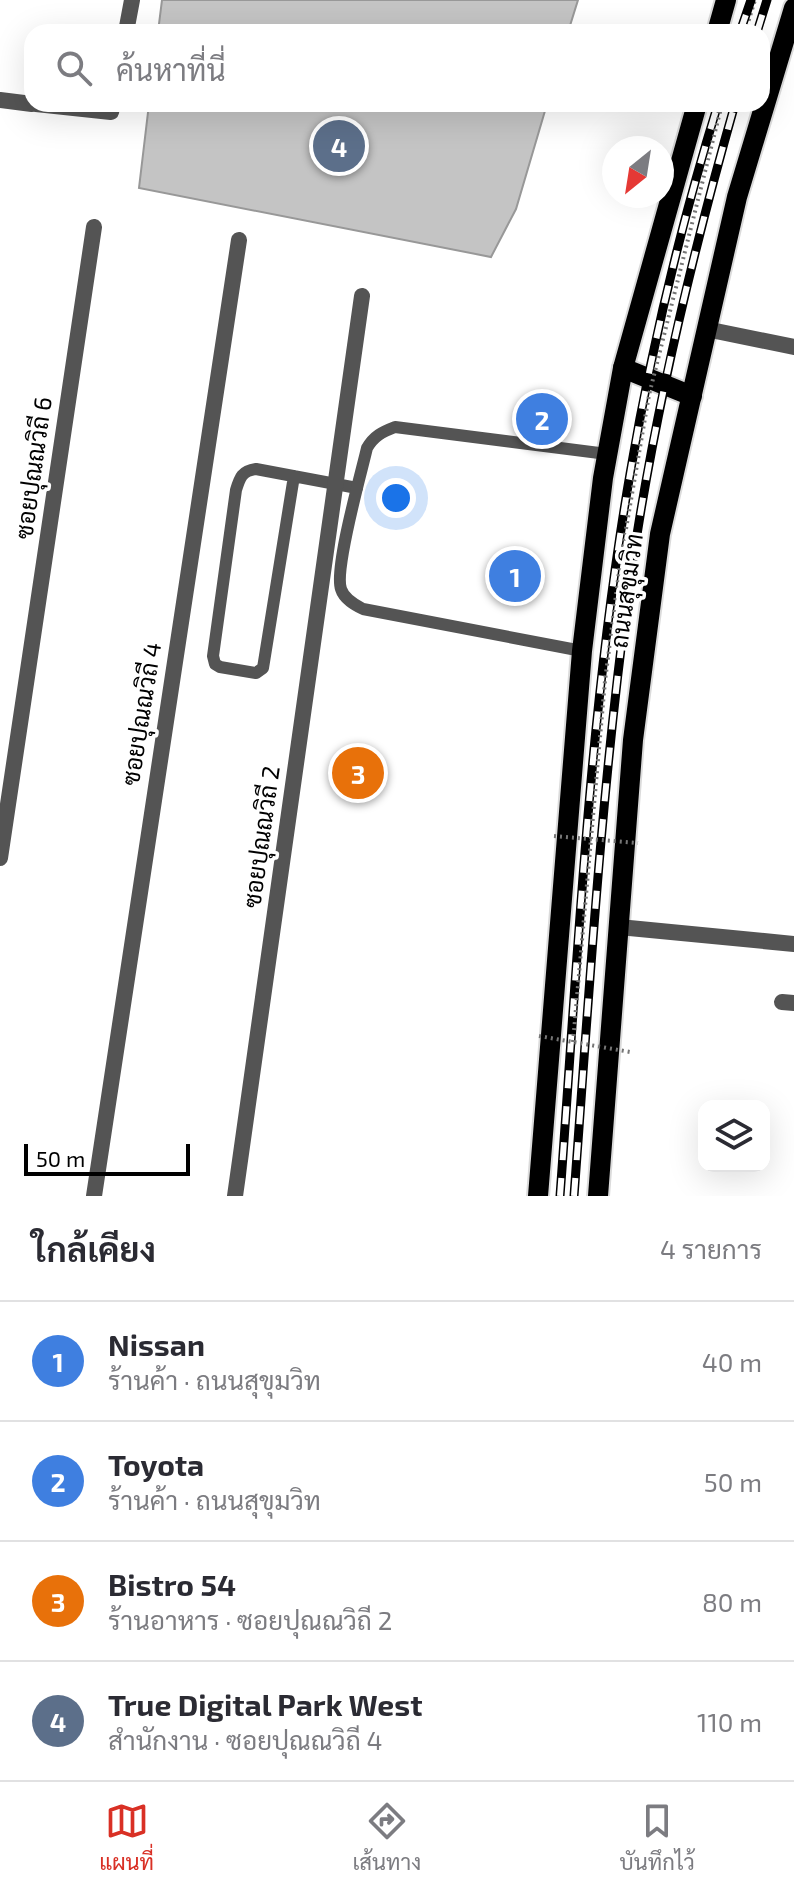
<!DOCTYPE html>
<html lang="th">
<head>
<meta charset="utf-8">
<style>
  body { margin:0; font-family:"Exo 2",Sarabun,sans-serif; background:#f7f7f7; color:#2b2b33 }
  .controls { position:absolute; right:24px; bottom:24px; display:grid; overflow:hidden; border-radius:16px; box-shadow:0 8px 32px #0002 }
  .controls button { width:72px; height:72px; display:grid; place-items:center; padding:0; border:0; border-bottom:2px solid #e1e1e2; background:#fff; color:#2b2b33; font:40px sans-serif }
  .compass { position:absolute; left:602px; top:136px; width:72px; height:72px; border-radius:50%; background:#fff; box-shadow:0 8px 32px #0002; rotate:210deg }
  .scale { position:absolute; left:24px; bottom:20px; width:166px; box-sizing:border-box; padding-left:8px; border:4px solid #000; border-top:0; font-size:22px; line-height:28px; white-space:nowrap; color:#000; -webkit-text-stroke:6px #fff; paint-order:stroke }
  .you { position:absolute; left:396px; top:498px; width:28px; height:28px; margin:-20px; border:6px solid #fff; border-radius:50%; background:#1a73e8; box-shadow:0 0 0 12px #1a73e833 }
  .badge { display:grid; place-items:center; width:52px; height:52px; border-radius:50%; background:#d93025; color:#fff; font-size:26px; font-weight:700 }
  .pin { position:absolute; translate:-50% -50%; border:4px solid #fff; box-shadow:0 2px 8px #0006 }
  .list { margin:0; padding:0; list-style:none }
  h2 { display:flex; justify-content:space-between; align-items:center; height:104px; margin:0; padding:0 32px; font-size:34px }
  h2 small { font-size:26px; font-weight:400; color:#7c7c81 }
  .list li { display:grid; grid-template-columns:52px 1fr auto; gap:24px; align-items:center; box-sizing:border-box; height:120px; padding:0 32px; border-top:2px solid #e1e1e2 }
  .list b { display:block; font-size:30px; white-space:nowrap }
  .list p { margin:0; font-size:26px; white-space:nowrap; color:#7c7c81 }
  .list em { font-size:26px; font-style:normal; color:#7c7c81 }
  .icon { flex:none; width:44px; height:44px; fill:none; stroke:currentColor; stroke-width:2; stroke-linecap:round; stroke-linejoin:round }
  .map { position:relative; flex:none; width:794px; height:1196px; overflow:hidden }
  .search { position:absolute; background:#fff; box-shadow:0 8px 32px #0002; left:24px; right:24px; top:24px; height:88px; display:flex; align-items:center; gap:20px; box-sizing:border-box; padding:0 28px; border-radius:24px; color:#7c7c81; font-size:30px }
  .sheet { height:584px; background:#fff }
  nav { display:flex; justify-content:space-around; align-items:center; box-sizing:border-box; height:112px; border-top:2px solid #e1e1e2; background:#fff; font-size:22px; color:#7c7c81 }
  nav a { display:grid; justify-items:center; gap:4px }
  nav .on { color:#d93025 }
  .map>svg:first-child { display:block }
  .building { fill:#c4c4c4; stroke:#989898; stroke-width:2 }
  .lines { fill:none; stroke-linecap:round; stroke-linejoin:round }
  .primary-casing { stroke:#dbdbdb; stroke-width:24 }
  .path { stroke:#767676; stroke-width:4; stroke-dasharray:2 4; stroke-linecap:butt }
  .lane { stroke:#545454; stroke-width:12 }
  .street { stroke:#545454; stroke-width:16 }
  .primary { stroke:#000; stroke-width:20 }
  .rail-casing { stroke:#000; stroke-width:9 }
  .rail { stroke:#fff; stroke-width:6; stroke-dasharray:18; stroke-linecap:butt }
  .path-bridge { stroke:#767676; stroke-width:4; stroke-dasharray:2 4; stroke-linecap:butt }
  .labels { text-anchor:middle; stroke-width:7; stroke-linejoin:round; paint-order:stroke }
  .street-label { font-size:24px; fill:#000; stroke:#fff }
</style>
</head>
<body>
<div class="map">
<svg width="794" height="1196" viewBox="0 0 794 1196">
  <rect width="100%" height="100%" fill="#fff"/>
  <g class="building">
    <polygon points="162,0 578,0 568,32 158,32"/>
    <polygon points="149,104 547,104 516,209 491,257 139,188"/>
  </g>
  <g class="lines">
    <g class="primary-casing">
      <g id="primary">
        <polyline points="717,32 726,0"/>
        <polyline points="623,368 692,396"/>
        <polyline points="538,1196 582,651 603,478 623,368 697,104"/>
        <polyline points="598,1196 633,740 660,534 737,197 794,8"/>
      </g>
    </g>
    <polyline class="path" points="745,32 755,0"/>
    <g class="lane">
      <path d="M294 476 263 668 256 673 220 667 215 664 213 656 236 490C240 477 242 471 256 469L357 488"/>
      <path d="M582 651 363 609C355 605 344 599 341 589 334 569 361 474 367 448 374 436 382 432 395 427L607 454"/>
    </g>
    <g class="street">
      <polyline points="126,32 132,0"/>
      <polyline points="0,100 32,104"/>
      <polyline points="36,104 111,112 113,104"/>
      <polyline points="706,329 794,347"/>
      <polyline points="0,858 94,227"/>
      <polyline points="619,927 794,944"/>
      <polyline points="782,1002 794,1003"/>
      <polyline points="94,1196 239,240"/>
      <polyline points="235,1196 362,296"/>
    </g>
    <use href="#primary" class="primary"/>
    <g class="rail-casing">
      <g id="rail">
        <polyline points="740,32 751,0"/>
        <polyline points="757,32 767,0"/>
        <path d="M560 1196C578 955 589 712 630 474 651 350 681 224 718 104"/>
        <path d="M574 1196C589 995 601 793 628 594 651 428 689 265 735 104"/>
      </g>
    </g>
    <use href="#rail" class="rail"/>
    <g class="path-bridge">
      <polyline points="554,836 638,843"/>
      <polyline points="539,1036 630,1052"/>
      <polyline points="573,1042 605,681 620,564 649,395 722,104"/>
    </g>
  </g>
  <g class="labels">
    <g class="street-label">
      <text transform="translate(34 468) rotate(-82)" y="8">ซอยปุณณวิถี 6</text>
      <text transform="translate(627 591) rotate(-82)" y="8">ถนนสุขุมวิท</text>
      <text transform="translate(142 714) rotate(-81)" y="8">ซอยปุณณวิถี 4</text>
      <text transform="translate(262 837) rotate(-82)" y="8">ซอยปุณณวิถี 2</text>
    </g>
  </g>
</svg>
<div class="controls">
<button><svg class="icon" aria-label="layers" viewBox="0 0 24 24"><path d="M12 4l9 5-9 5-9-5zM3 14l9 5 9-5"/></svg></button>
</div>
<svg class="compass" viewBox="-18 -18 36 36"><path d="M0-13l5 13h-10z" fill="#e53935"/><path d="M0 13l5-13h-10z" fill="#7c7c81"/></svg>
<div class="scale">50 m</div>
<div class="you"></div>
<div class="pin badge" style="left:515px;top:576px;background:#3f7fe0">1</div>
<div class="pin badge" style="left:542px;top:419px;background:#3f7fe0">2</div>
<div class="pin badge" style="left:358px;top:773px;background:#e8710a">3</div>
<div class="pin badge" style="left:339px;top:146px;background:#5c6f8a">4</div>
<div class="search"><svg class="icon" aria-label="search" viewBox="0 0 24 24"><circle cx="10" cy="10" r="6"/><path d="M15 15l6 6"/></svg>ค้นหาที่นี่</div>
</div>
<section class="sheet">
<h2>ใกล้เคียง<small>4 รายการ</small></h2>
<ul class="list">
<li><span class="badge" style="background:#3f7fe0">1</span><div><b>Nissan</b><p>ร้านค้า · ถนนสุขุมวิท</p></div><em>40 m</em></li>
<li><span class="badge" style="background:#3f7fe0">2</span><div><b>Toyota</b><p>ร้านค้า · ถนนสุขุมวิท</p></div><em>50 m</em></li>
<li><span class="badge" style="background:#e8710a">3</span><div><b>Bistro 54</b><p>ร้านอาหาร · ซอยปุณณวิถี 2</p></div><em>80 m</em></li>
<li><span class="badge" style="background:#5c6f8a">4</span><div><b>True Digital Park West</b><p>สำนักงาน · ซอยปุณณวิถี 4</p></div><em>110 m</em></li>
</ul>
</section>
<nav>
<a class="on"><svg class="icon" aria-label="map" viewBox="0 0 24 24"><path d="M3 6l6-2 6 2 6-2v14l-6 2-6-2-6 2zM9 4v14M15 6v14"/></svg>แผนที่</a>
<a><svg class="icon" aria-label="directions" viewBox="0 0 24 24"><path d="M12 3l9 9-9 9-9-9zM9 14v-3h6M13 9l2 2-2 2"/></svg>เส้นทาง</a>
<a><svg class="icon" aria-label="saved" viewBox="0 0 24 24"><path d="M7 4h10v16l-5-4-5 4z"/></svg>บันทึกไว้</a>
</nav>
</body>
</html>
